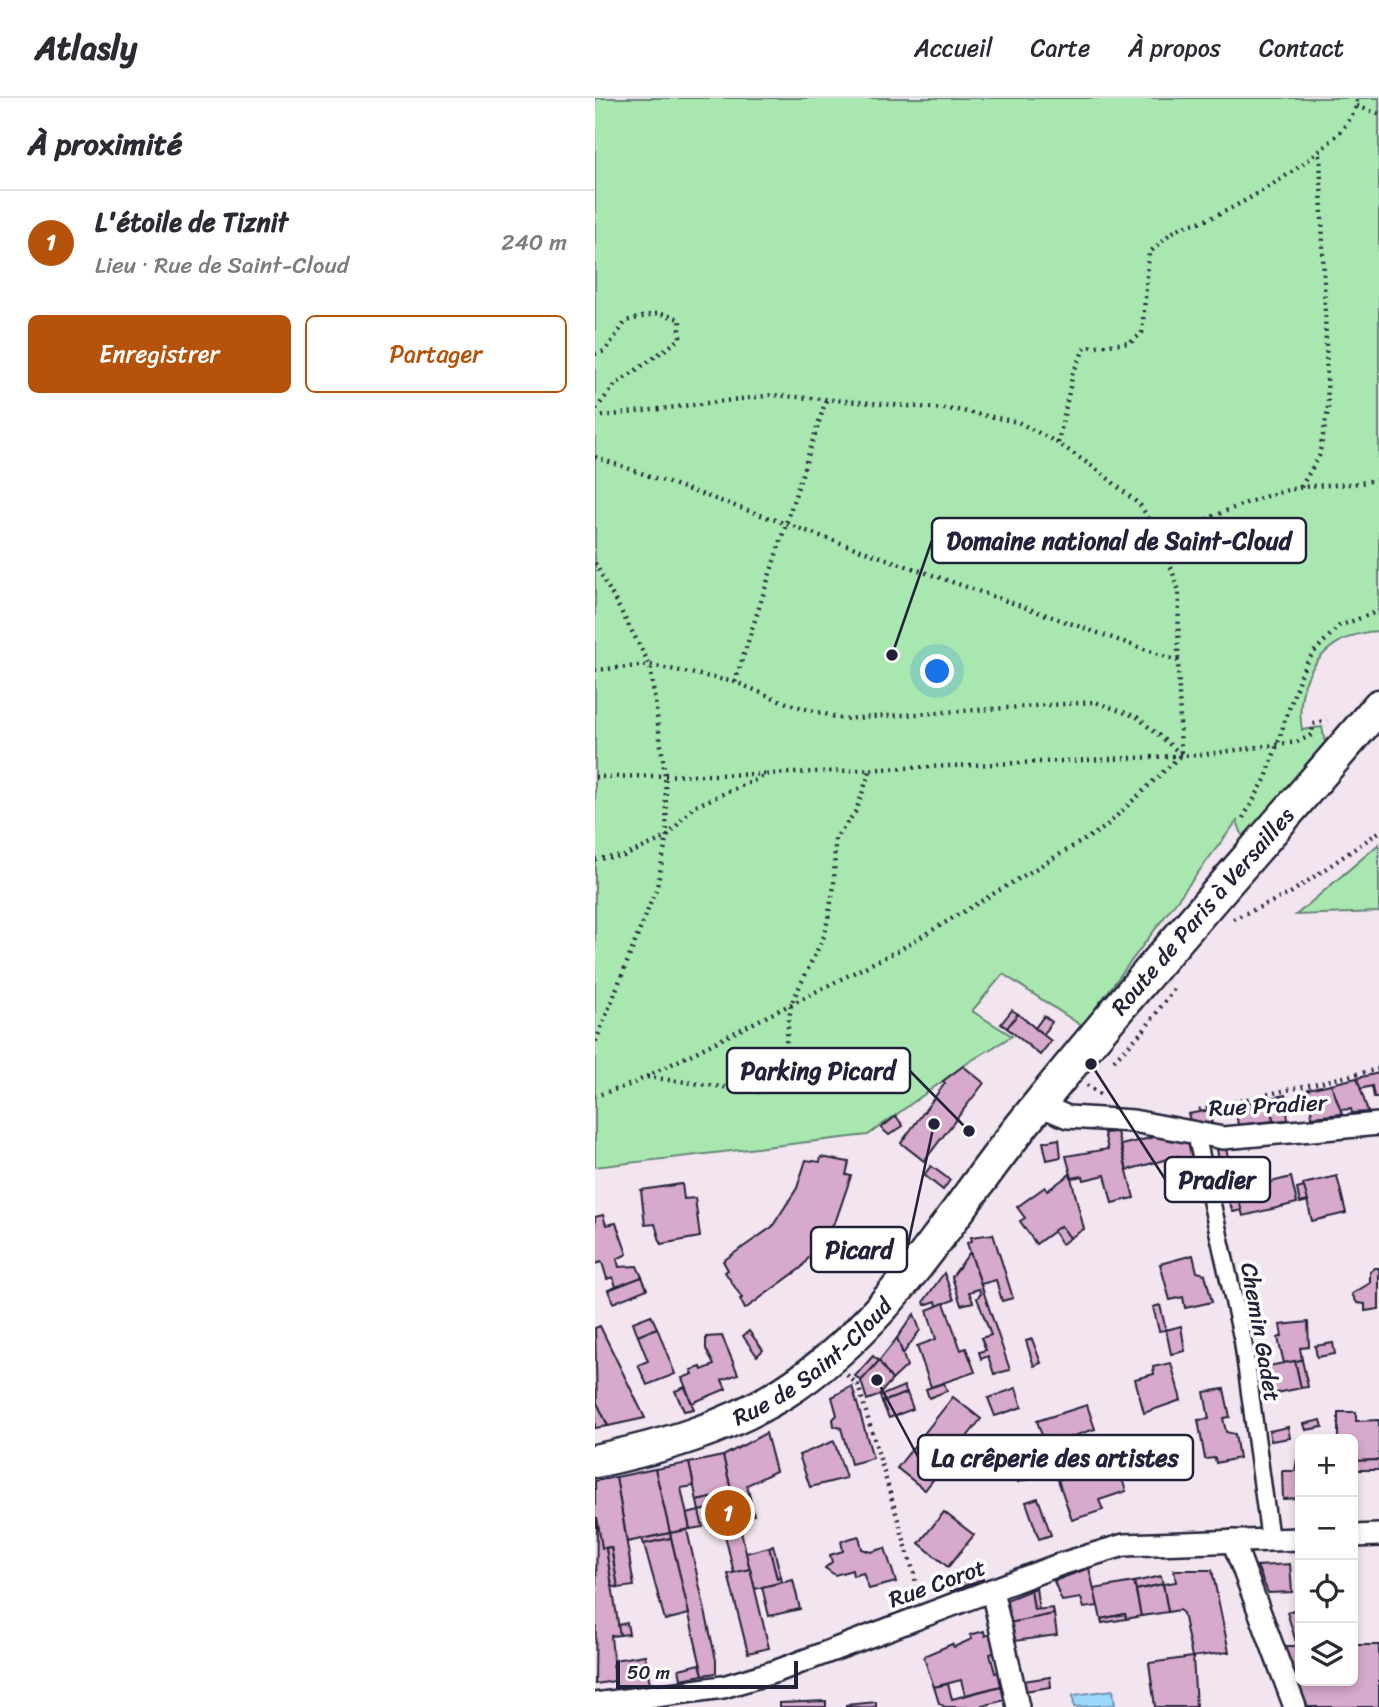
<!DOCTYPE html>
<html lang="fr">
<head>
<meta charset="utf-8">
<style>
  body { margin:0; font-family:Sriracha,sans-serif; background:#f2f2f3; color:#2b2b33 }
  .controls { position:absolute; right:21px; bottom:21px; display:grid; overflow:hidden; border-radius:10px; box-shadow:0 4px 10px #0003 }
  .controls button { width:63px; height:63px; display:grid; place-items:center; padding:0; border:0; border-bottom:2px solid #e1e1e2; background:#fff; color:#2b2b33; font:35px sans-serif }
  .scale { position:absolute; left:21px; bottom:18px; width:182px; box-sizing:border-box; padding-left:7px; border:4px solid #22223b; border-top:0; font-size:19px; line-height:24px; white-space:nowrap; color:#22223b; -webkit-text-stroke:5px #fff; paint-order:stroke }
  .you { position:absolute; left:343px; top:574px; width:24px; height:24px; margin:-18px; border:5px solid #fff; border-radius:50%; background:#1a73e8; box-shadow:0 0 0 10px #1a73e833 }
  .badge { display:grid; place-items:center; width:46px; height:46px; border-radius:50%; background:#b45309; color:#fff; font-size:23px; font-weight:700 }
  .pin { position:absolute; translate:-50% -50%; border:4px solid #fff; box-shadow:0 2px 7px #0006 }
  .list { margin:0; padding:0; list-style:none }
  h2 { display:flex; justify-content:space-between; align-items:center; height:91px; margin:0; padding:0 28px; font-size:30px }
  h2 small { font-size:23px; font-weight:400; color:#7c7c81 }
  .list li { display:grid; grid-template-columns:46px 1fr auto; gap:21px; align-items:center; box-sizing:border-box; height:105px; padding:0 28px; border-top:2px solid #e1e1e2 }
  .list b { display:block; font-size:26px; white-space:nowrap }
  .list p { margin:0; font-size:23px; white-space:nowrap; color:#7c7c81 }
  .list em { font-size:23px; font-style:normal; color:#7c7c81 }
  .actions { display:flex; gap:14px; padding:21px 28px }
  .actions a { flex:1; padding:16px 0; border:2px solid #b45309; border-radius:10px; text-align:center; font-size:24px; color:#b45309 }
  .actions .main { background:#b45309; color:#fff }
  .icon { flex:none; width:38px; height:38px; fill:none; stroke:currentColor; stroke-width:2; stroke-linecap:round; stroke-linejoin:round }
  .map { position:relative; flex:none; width:784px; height:1609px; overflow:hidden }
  header { display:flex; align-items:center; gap:42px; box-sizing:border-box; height:98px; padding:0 35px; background:#fff; border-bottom:2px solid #e1e1e2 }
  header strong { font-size:33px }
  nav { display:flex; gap:38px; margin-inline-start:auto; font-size:24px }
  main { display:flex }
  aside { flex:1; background:#fff }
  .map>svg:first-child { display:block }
  .green { fill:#a8e8b0; stroke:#658576; stroke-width:2 }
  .water { fill:#9bd8fc; stroke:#6b8faf; stroke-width:2 }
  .building { fill:#d7a9cb; stroke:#22223b; stroke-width:2 }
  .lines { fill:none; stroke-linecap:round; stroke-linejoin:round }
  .pedestrian-casing { stroke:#22223b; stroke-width:21 }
  .minor-casing { stroke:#22223b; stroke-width:26 }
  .secondary-casing { stroke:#22223b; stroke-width:37 }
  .path { stroke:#22223b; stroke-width:4.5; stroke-dasharray:2 5; stroke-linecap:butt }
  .pedestrian { stroke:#fff; stroke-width:16 }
  .minor { stroke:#fff; stroke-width:21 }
  .secondary { stroke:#fff; stroke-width:32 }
  .labels { text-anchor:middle; stroke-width:7; stroke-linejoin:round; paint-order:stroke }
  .street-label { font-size:23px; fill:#22223b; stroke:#fff }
  .leader { fill:none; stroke:#22223b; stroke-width:2.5 }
  .callout-dot { fill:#22223b; stroke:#fff; stroke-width:2.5 }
  .callout { fill:#fff; stroke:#22223b; stroke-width:2.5 }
  .callout-label { font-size:24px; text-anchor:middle; font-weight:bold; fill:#22223b }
</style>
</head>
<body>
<header>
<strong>Atlasly</strong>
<nav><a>Accueil</a><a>Carte</a><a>À propos</a><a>Contact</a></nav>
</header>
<main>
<aside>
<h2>À proximité<small></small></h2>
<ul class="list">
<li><span class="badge">1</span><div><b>L'étoile de Tiznit</b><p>Lieu · Rue de Saint-Cloud</p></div><em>240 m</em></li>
</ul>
<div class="actions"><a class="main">Enregistrer</a><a>Partager</a></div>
</aside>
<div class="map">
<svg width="784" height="1609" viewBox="0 0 784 1609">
  <rect width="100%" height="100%" fill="#f3e5ef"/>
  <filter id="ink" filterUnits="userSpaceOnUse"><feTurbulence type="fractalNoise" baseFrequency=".0143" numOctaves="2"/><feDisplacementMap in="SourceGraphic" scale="14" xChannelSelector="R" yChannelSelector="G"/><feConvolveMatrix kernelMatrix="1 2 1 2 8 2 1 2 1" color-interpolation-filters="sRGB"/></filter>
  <g filter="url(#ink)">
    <g class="green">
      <path d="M0 0H784V533C729 535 698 581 707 632L727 629 731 648 648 739 642 723 487 928 408 876 377 913 417 938 374 964 273 1037 0 1069Z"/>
      <polygon points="784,746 784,814 701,817"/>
    </g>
    <polygon class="water" points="518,1592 520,1607 479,1609 478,1597"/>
    <g class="building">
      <polygon points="417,912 423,916 412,930 406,926"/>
      <polygon points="423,916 456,943 445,957 412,930"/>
      <polygon points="449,918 457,924 448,936 440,930"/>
      <polygon points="368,968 389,985 329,1063 306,1045 350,985 348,983"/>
      <polygon points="784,975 784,999 779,999 777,988 765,991 762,980"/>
      <polygon points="762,980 773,1014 757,1015 756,1011 745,1012 736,986"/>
      <polygon points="736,986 747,1016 717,1019 713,991"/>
      <polygon points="690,997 693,1022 678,1023 675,1000"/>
      <polygon points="675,1000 678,1023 643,1027 640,1007"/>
      <polygon points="615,1012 617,1027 595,1022 593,1016"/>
      <polygon points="301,1018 308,1028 294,1037 286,1030"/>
      <polygon points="522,1034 539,1100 517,1105 510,1077 489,1082 488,1078 477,1080 471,1058 513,1051 509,1035"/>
      <polygon points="563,1038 594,1043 599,1062 585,1066 584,1058 532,1072 526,1047"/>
      <polygon points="464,1041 466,1059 452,1062 448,1044"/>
      <polygon points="621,1046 630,1047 647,1112 638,1114 632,1098 624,1100 616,1064 624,1062"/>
      <polygon points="226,1059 254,1064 251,1077 256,1078 241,1122 206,1170 150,1211 145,1201 147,1200 130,1174 133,1172 128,1163 177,1129 202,1090 211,1062 225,1064"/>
      <polygon points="336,1068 355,1082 348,1092 329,1077"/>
      <polygon points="475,1076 489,1131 475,1140 466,1128 441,1146 425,1123 430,1120 422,1109 450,1089 452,1093"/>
      <polygon points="742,1078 751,1115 717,1123 708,1086"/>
      <polygon points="696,1079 702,1105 648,1118 639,1083 649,1080 652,1090"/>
      <polygon points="87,1086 89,1101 100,1100 105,1139 66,1146 60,1126 50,1127 46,1092"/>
      <polygon points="709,1089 713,1103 705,1105 702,1091"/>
      <polygon points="8,1117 11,1127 21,1125 32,1156 22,1161 24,1169 42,1168 47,1179 21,1189 18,1179 12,1181 7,1164 0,1166 0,1119"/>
      <polygon points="466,1128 475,1140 467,1146 458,1133"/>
      <polygon points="398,1136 418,1200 407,1203 401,1182 386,1186 372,1145 377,1143 376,1139"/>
      <polygon points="375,1154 415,1272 399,1276 393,1258 386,1261 384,1254 391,1252 386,1240 396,1237 382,1200 386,1196 384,1191 374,1194 378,1204 366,1207 357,1179"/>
      <polygon points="598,1157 602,1174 610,1176 617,1204 590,1210 588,1199 575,1202 565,1166"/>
      <polygon points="780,1170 784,1170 784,1211 770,1213 770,1206 762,1205 757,1196 775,1185 775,1174"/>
      <polygon points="349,1175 359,1202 342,1208 341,1203 330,1207 329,1203"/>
      <polygon points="47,1179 52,1191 18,1205 13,1192"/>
      <polygon points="349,1205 366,1252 371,1250 380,1274 336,1289 322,1248 341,1241 332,1212"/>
      <polygon points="565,1207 571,1232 564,1233 558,1209"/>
      <polygon points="319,1216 325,1232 308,1256 302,1240"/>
      <polygon points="56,1217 62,1230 43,1238 38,1224"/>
      <polygon points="713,1224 714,1249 705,1250 707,1262 689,1265 683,1240 687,1238 685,1227"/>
      <polygon points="5,1228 50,1320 13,1328 2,1305 0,1230"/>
      <polygon points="586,1228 590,1253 576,1256 571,1232"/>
      <polygon points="62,1230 80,1276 52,1287 43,1267 53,1263 43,1238"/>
      <polygon points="154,1233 168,1252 162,1258 148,1238"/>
      <polygon points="127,1238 143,1276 127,1282 131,1291 97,1305 87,1280 98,1276 96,1272 106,1269 107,1272 119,1267 111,1251 111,1239"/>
      <polygon points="302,1240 312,1268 297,1282 284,1263"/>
      <polygon points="437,1241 446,1265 439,1268 431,1243"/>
      <polygon points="738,1245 740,1256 722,1259 720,1248"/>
      <polygon points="278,1258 284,1263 266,1283 260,1278"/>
      <polygon points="707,1262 713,1289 706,1290 700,1263"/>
      <polygon points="284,1263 297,1282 283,1298 272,1302 266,1283"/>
      <polygon points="700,1263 706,1290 677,1296 668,1269"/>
      <polygon points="576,1265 586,1302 549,1315 540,1281 559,1276 558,1269"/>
      <polygon points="349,1285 352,1293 334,1300 331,1291"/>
      <polygon points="257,1288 278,1360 256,1366 246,1330 239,1328 238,1321 242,1317 237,1299"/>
      <polygon points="309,1288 312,1295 287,1304 285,1298"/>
      <polygon points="90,1289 99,1311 89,1313 80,1293"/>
      <polygon points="421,1290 427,1309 400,1318 393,1300"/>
      <polygon points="629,1291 635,1319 628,1320 631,1334 640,1336 644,1360 621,1365 620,1360 610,1361 603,1322 614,1321 609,1294"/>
      <polygon points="312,1295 318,1311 294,1320 287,1304"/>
      <polygon points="358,1299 386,1321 356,1359 328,1337"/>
      <polygon points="0,1305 2,1305 13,1328 0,1330"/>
      <polygon points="492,1307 500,1331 473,1340 475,1348 453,1355 442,1323"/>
      <polygon points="743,1314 761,1314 761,1323 784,1322 784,1362 759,1363 758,1341 743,1341"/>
      <polygon points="726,1322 728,1329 711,1332 709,1326"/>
      <polygon points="693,1329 695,1340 676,1343 674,1333"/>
      <polygon points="171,1335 181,1373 152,1387 159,1417 143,1420 128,1358"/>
      <polygon points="328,1337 356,1359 330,1392 302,1370"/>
      <polygon points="422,1339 436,1380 423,1384 409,1343"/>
      <polygon points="239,1343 251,1380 215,1389 204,1357"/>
      <polygon points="128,1358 155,1471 139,1475 121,1399 102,1403 94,1365"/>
      <polygon points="702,1361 705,1361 705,1400 688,1401 687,1373 700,1373"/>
      <polygon points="784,1362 784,1372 759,1372 759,1363"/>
      <polygon points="521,1363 531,1393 504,1402 508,1412 477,1422 463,1382"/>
      <polygon points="94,1365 99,1388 86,1390 95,1431 75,1435 60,1371"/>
      <polygon points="60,1371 75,1435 32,1444 21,1379"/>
      <polygon points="21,1379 39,1488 23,1490 16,1449 7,1450 0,1420 0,1383"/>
      <polygon points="121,1399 123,1409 104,1413 102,1403"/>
      <polygon points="443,1400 456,1437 444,1441 431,1404"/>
      <polygon points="104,1413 108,1429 95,1431 92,1416"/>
      <polygon points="349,1414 379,1437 353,1469 324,1445"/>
      <polygon points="2,1419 7,1450 11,1450 25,1537 16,1538 20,1583 0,1586"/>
      <polygon points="92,1432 121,1562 121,1575 108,1577 75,1435"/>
      <polygon points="75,1435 76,1440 49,1446 47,1441"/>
      <polygon points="264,1438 267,1451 276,1454 290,1450 301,1484 274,1491 268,1475 258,1478 257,1472 240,1477 230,1470 237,1464 235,1457 248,1453 246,1443"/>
      <polygon points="76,1440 94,1516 70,1522 49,1446"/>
      <polygon points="178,1447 186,1479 182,1481 174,1449"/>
      <polygon points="16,1449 23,1490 17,1488 11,1450"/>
      <polygon points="174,1449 182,1481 186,1479 187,1484 160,1491 151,1455"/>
      <polygon points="695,1466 697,1494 673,1495 662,1468"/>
      <polygon points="383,1469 388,1481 356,1493 352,1483 349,1484 347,1479"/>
      <polygon points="494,1470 503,1508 489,1510 486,1500 467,1503 459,1483"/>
      <polygon points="155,1471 174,1550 153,1555 133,1476"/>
      <polygon points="579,1472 617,1472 634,1554 597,1559 588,1515 584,1512 573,1514 568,1486 581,1484"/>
      <polygon points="566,1478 568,1486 541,1492 539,1484"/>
      <polygon points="198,1482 205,1511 174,1518 167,1489"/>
      <polygon points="539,1484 546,1518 531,1521 530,1516 506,1521 499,1491"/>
      <polygon points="568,1486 573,1514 546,1518 541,1492"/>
      <polygon points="441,1490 444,1512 439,1512 436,1492"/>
      <polygon points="436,1492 439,1512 458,1510 459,1516 409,1526 404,1505"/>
      <polygon points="705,1510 705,1543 701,1544 692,1514"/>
      <polygon points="459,1516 462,1537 413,1544 409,1526"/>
      <polygon points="530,1516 531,1521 507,1525 506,1521"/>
      <polygon points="32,1525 34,1536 25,1537 23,1527"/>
      <polygon points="389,1533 390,1538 402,1534 406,1553 395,1556 400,1575 411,1572 414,1586 370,1597 366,1582 339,1589 329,1560 331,1557 357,1546 359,1549 377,1541 375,1537"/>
      <polygon points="758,1547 784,1547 784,1609 709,1609 701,1585 758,1583"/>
      <polygon points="688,1548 705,1548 705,1580 699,1580"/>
      <polygon points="50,1557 55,1586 21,1591 18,1562"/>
      <polygon points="598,1559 601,1609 560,1609 554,1565"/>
      <polygon points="105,1566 108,1577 86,1581 84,1571"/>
      <polygon points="455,1579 456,1589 429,1593 428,1583"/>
      <polygon points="353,1586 357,1601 414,1586 417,1600 384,1609 350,1609 344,1605 339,1589"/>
      <polygon points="231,1603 231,1609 185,1609 185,1605"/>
      <polygon points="281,1604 281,1609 251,1609 251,1607"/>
    </g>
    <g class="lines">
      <g class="pedestrian-casing">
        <polyline id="pedestrian" points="601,1036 648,1243 675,1442"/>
      </g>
      <g class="minor-casing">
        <g id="minor">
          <polyline points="444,1007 473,1019 538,1023 628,1040 784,1026"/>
          <polyline points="758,1438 784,1437"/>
          <polyline points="638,1443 700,1609"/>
          <polyline points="397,1492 423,1609"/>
          <polyline points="0,1606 128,1589 182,1573 466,1466 529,1447 705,1441"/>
        </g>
      </g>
      <g class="secondary-casing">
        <g id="secondary">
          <path id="s1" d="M0 1363C66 1349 130 1331 188 1295 294 1228 355 1116 432 1021 545 880 667 746 784 608"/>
        </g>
      </g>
      <g class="path">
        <polyline points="762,8 784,16"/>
        <polyline points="0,256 10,253 31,223 63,215 85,221 85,241 20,287 0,312"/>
        <polyline points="0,319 178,297 362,312 423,324 463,345 504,373 545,407 566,440 584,493 583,563"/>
        <path d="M463 345 478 275 490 249 535 245 547 235 554 155C562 148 569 140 578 134 589 126 606 125 618 119 654 103 763 41 762 0"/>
        <polyline points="0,359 583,563 586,657 509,730 304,852 37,986 0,998"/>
        <polyline points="706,389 724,358 733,312 725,53"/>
        <path d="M566 440C610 423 656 399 703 390 730 385 757 389 784 381"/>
        <polyline points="0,465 55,567 70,677 72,739 62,789 0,945"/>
        <polyline points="0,572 55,567 140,584 194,606 248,621 500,604 542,619 586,656"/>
        <polyline points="140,584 231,302"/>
        <polyline points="0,679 171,676"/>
        <polyline points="648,720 671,680 706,575 718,555 744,528 784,513"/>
        <polyline points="0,761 29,758 72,739 98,709 174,676 604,657 702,644 717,637 718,626 732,622"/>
        <polyline points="638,821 694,796 784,734"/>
        <polyline points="519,962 549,932 581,888"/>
        <polyline points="52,979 166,994 187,977 196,906 230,836 239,788 240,741 261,713 276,670"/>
        <polyline points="492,987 507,998"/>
        <polyline points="604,1012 784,971"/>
        <polyline points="252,1277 263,1287 320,1479 322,1500"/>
      </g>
      <use href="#pedestrian" class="pedestrian"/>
      <use href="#minor" class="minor"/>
      <use href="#secondary" class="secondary"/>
    </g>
  </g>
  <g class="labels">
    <g class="street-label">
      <text dy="8" stroke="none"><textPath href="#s1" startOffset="842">Route de Paris à Versailles</textPath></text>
      <text transform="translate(673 1007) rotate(-3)" y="8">Rue Pradier</text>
      <text transform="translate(666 1234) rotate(80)" y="8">Chemin Gadet</text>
      <text dy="8" stroke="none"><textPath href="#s1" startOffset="243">Rue de Saint-Cloud</textPath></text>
      <text transform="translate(342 1485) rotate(-20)" y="8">Rue Corot</text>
    </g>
  </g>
  <path class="leader" d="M297 557L337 442M374 1033L315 973M496 966L570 1081M339 1026L312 1151M282 1282L323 1359"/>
  <g class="callout-dot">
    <circle cx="297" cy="557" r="7"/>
    <circle cx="374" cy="1033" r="7"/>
    <circle cx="496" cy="966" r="7"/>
    <circle cx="339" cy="1026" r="7"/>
    <circle cx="282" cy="1282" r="7"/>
  </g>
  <g class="callout">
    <rect x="337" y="420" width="374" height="45" rx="7"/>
    <rect x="132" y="950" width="183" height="45" rx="7"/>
    <rect x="570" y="1059" width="105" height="45" rx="7"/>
    <rect x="216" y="1129" width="96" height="45" rx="7"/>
    <rect x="323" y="1337" width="275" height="45" rx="7"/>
  </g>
  <g class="callout-label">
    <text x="524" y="451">Domaine national de Saint-Cloud</text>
    <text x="223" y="981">Parking Picard</text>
    <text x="622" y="1090">Pradier</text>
    <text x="264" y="1160">Picard</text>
    <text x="460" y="1368">La crêperie des artistes</text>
  </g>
</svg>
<div class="controls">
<button>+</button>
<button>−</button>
<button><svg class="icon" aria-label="locate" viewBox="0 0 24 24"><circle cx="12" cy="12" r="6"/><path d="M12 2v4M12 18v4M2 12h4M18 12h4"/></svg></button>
<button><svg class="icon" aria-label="layers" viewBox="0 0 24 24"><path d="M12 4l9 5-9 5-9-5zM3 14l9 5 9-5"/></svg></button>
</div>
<div class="scale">50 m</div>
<div class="you"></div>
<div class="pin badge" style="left:133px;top:1415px">1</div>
</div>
</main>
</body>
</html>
